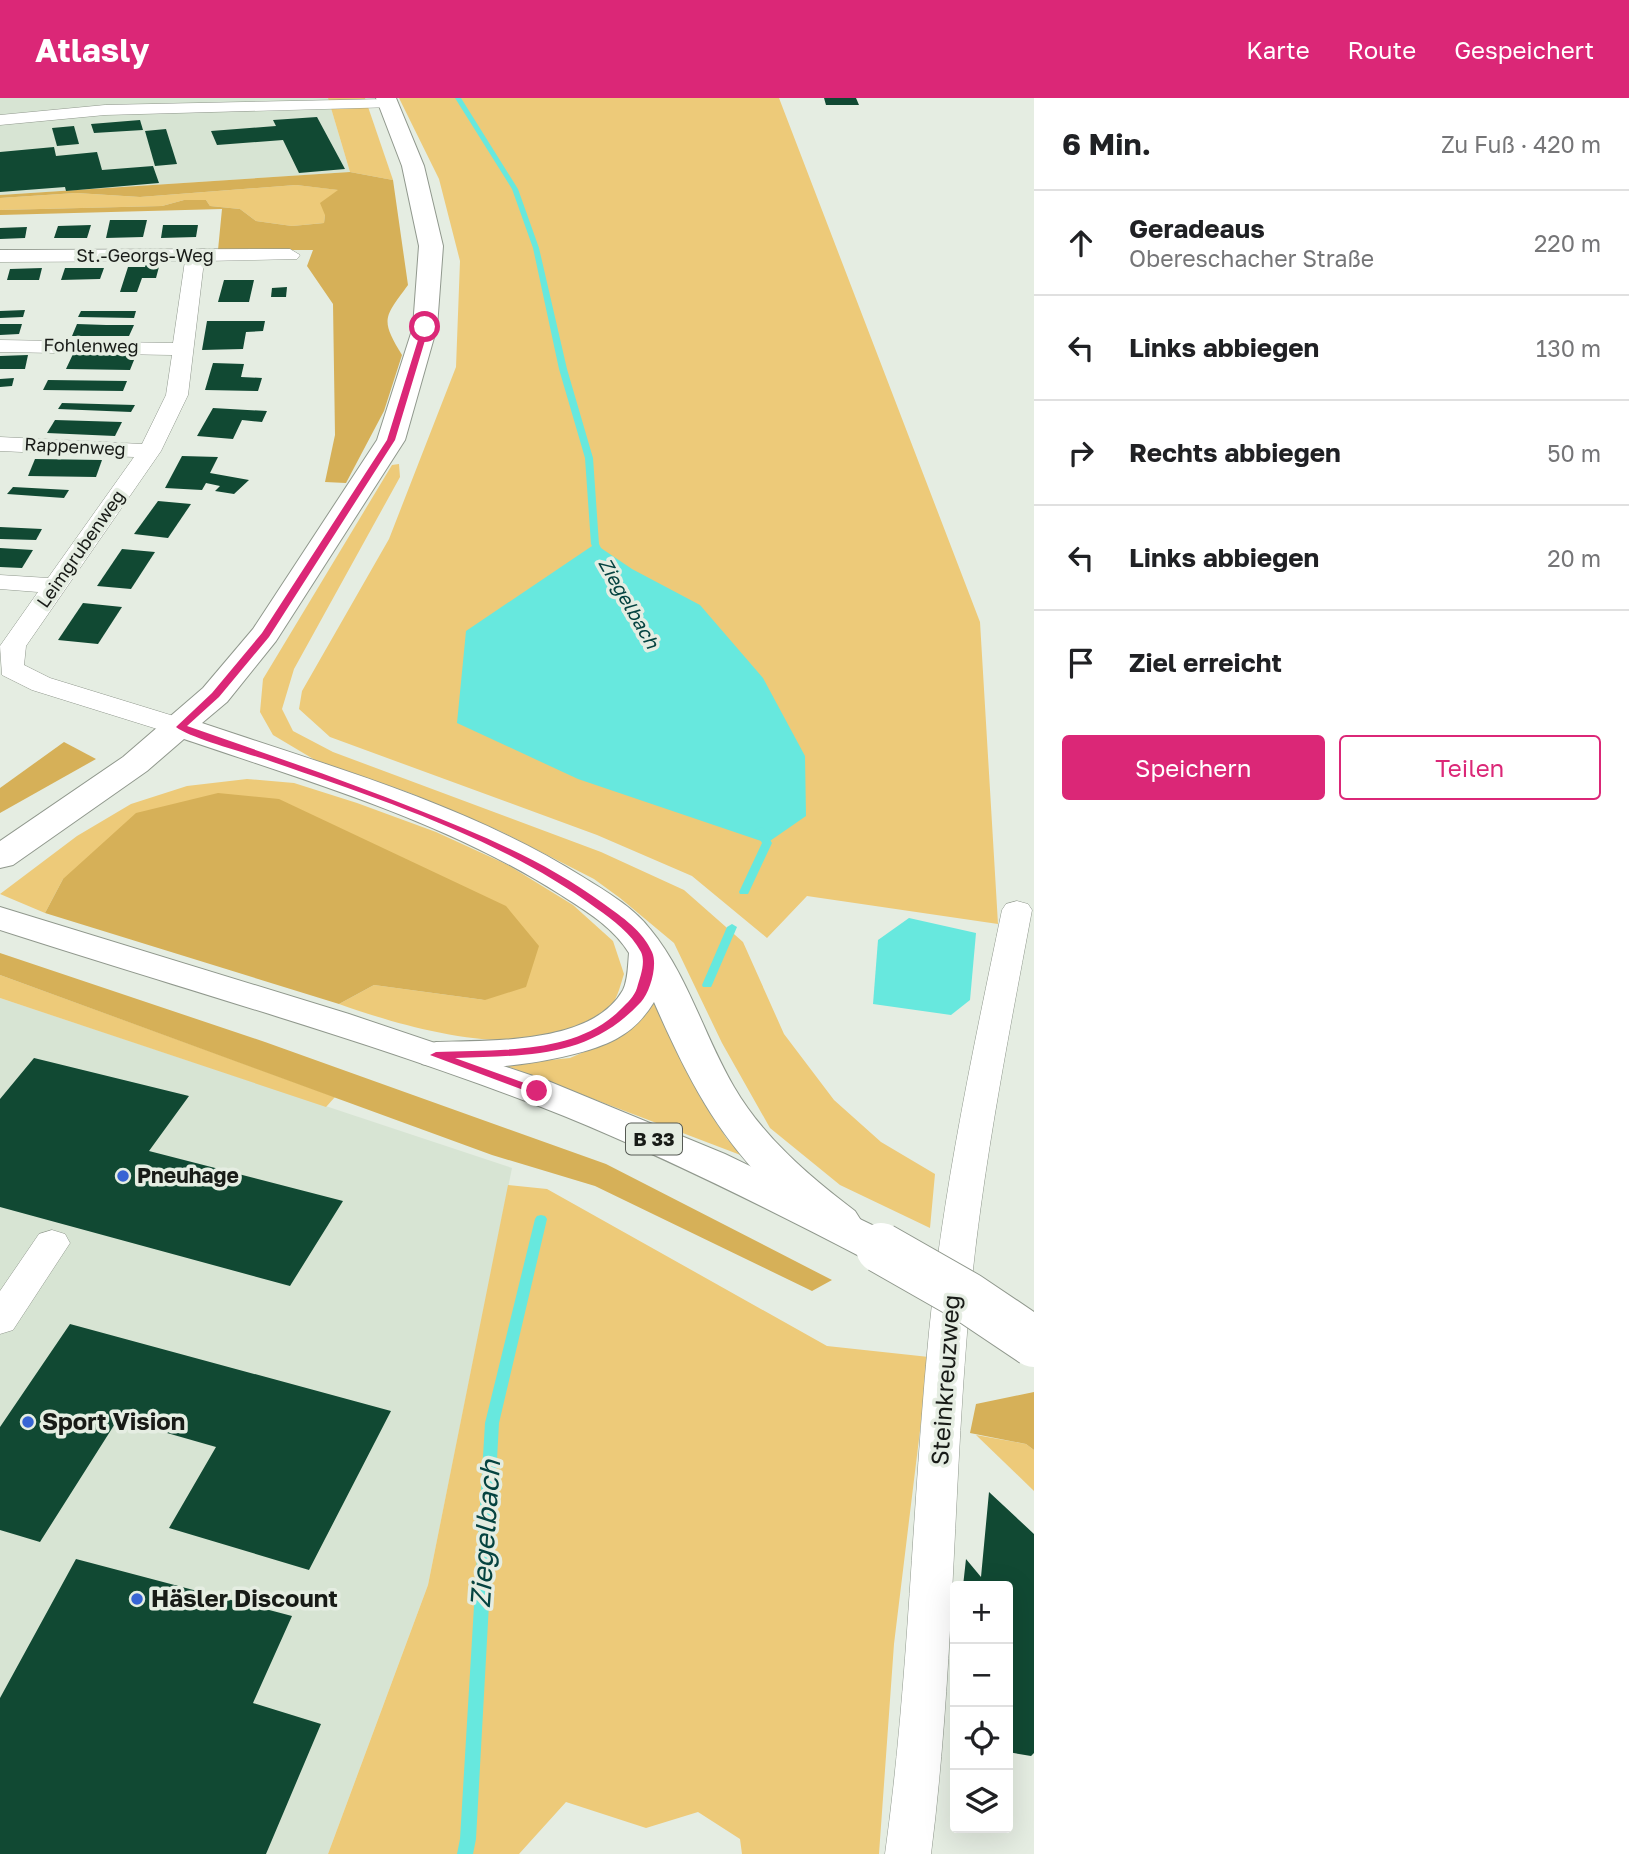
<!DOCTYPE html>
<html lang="de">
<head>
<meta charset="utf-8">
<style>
  body { margin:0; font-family:"Golos Text",sans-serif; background:#f6f6f6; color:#202124 }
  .controls { position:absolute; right:21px; bottom:21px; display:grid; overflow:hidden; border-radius:7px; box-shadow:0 7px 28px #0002 }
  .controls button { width:63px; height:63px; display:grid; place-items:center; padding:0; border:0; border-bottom:2px solid #e0e0e0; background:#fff; color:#202124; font:35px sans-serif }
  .stop { position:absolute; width:21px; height:21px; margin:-16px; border:5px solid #db2777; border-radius:50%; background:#fff }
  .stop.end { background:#db2777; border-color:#fff; box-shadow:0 2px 7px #0008 }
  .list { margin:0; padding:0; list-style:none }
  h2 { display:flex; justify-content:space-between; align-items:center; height:91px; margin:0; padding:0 28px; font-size:30px }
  h2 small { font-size:23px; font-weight:400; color:#757577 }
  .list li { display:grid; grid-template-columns:46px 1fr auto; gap:21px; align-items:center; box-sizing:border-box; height:105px; padding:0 28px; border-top:2px solid #e0e0e0 }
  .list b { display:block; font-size:26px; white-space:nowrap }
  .list p { margin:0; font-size:23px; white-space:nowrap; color:#757577 }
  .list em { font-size:23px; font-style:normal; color:#757577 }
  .actions { display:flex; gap:14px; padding:21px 28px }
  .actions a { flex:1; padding:16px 0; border:2px solid #db2777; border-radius:7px; text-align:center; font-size:24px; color:#db2777 }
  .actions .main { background:#db2777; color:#fff }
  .icon { flex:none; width:38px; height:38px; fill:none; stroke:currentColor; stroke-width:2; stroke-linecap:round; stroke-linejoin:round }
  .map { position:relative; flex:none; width:1034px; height:1756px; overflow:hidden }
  header { display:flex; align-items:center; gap:42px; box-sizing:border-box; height:98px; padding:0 35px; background:#db2777; color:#fff }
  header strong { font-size:33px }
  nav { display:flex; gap:38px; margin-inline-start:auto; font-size:24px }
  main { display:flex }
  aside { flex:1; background:#fff }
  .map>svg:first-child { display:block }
  .built { fill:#d7e4d3 }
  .green { fill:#edca79 }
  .forest { fill:#d6b058 }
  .water { fill:#67e8de }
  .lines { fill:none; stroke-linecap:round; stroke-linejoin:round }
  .stream { fill:#67e8de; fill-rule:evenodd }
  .building { fill:#114933 }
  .street-casing { stroke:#90988d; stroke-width:1 }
  .secondary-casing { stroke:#90988d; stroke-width:2 }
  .primary-casing { stroke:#90988d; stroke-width:2 }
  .street { fill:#fff; fill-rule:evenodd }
  .secondary { fill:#fff; fill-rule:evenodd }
  .primary { fill:#fff; fill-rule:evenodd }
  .primary-bridge-casing { stroke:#90988d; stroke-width:52; stroke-linecap:butt }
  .primary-bridge { stroke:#fff; stroke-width:50 }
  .route { fill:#db2777 }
  .poi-dot { fill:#3764d4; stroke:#e5ede2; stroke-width:2.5 }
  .labels { text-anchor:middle; stroke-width:7; stroke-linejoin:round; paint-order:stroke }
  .far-street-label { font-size:18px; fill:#181b17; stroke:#e5ede2 }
  .far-water-label { font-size:19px; font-style:italic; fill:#054340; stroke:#e5ede2 }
  .shield { fill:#e5ede2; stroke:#565a54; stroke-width:2 }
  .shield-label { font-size:19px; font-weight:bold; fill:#181b17 }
  .poi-label { font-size:21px; font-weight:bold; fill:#181b17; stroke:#e5ede2; text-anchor:start }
  .near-street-label { font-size:24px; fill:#181b17; stroke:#e5ede2 }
  .near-poi-label { font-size:24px; font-weight:bold; fill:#181b17; stroke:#e5ede2; text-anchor:start }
  .near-water-label { font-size:28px; font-style:italic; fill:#054340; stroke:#e5ede2 }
</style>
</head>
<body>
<header>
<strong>Atlasly</strong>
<nav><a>Karte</a><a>Route</a><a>Gespeichert</a></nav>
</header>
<main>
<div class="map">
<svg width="1034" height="1756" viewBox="0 0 1034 1756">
  <rect width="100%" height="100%" fill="#e5ede2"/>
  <g class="built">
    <polygon points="0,0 328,0 350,74 0,97"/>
    <polygon points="0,900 512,1070 428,1487 328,1756 0,1756"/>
  </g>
  <g class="green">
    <polygon points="328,0 365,0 393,82 350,74"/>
    <polygon points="399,0 779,0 980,524 998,826 807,798 767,840 692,778 597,737 330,639 299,611 302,593 389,441 456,269 460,163 439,81"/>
    <polygon points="296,87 339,92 325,117 324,125 292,128 256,123 240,111 210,108 206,102 184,102 162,108 0,112 0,100 76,95 140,99"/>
    <polygon points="399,366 400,379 294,571 282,611 293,633 333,654 601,754 684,792 743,844 784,936 834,1002 881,1044 935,1076 930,1130 840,1087 770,1030 722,945 674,845 620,800 594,781 500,733 410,695 315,662 273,637 260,614 263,581 392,367"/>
    <path d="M247 681 294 685 357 705 436 734 508 767 573 807 613 843 624 876C621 885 618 899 612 906 608 911 600 915 595 919 531 967 407 930 339 906L374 887 485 902 63 781 45 815 0 796 77 738 131 706 187 688Z"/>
    <polygon points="0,877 335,999 326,1009 0,900"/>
    <polygon points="656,889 700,999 727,1041 751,1061 504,967 570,960 609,943"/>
    <polygon points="508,1087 547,1091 827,1248 929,1259 894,1546 879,1756 742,1756 740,1741 698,1714 646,1730 566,1704 519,1756 328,1756 428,1487"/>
    <polygon points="976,1337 1026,1346 1034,1352 1034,1393"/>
  </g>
  <g class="forest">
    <path d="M350 74 393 82 408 187C384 220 380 221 402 257L384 313 346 385 325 384 335 337 333 206 307 168 313 152H218L222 111 0 117V112L162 108 184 102H206L210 108 240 111 256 123 292 128 324 125 325 117 320 105 338 92 296 87 140 99 76 95 0 100V97Z"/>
    <polygon points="64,644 96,661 0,715 0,690"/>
    <polygon points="218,695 279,701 506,808 539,848 526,889 485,902 374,887 339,906 45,815 63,781 136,715"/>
    <polygon points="0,855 265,944 606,1066 832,1182 812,1193 595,1088 492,1057 0,877"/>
    <polygon points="1034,1294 1034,1352 1026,1346 970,1335 976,1306"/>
  </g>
  <g class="water">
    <polygon points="595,446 632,471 700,507 763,580 805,658 806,718 767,745 578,681 457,625 466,533"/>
    <polygon points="909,820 976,835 970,902 951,917 873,906 878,842"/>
  </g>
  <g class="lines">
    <g class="stream">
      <polygon points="455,0 461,0 518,91 539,150 567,271 593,360 599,446 605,458 604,460 598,460 591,446 585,360 559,271 533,150 512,91"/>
      <polygon points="760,729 763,730 772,745 749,794 748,796 740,796 739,794 762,745 755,732"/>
      <polygon points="732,826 737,829 712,887 711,889 703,889 702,887 727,829"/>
      <polygon points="541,1117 545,1118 547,1121 499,1325 476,1741 473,1756 457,1756 460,1741 485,1325 535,1121 537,1118"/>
    </g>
  </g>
  <g class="building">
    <polygon points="824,0 856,0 859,7 826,7"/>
    <polygon points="317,19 345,71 299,75 283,42 217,47 211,33 276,28 273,22"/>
    <polygon points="140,22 143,32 94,35 91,26"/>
    <polygon points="74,28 79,46 57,48 52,30"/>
    <polygon points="166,31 177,66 155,68 145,33"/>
    <polygon points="54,49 56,58 97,54 102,72 153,68 159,85 66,93 65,89 0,94 0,54"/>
    <polygon points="110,122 147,122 143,139 106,140"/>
    <polygon points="91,127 87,140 54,140 58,128"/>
    <polygon points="163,127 198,127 196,139 161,140"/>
    <polygon points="27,129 25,140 0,141 0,130"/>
    <polygon points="146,165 160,165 156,180 142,180 137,194 120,194 128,169 145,169"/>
    <polygon points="42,170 39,182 7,182 10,171"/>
    <polygon points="65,170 104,170 100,181 61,182"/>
    <polygon points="224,182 254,182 249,204 218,204"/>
    <polygon points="287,189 286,199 271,199 272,190"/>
    <polygon points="25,212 23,219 0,220 0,213"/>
    <polygon points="81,213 136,213 134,220 78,219"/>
    <polygon points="207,223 265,223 263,233 246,234 243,251 202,252"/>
    <polygon points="0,226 22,226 19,236 0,237"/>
    <polygon points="77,226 106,227 134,227 129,238 72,238"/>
    <polygon points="73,256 136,257 130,272 66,271"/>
    <polygon points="28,257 25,271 0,271 0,258"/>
    <polygon points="213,265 244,266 241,279 262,280 258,293 205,292"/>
    <polygon points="14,280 12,288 0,289 0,281"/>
    <polygon points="48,282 127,283 123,293 43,292"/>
    <polygon points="62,305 135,307 131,314 58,311"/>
    <polygon points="213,310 267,313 262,324 242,322 233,341 197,338"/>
    <polygon points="55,322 122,324 115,338 47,335"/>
    <polygon points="182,358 218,359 210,375 249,382 234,396 215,393 220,388 206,385 202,392 165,390"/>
    <polygon points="35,361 102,362 96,379 28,378"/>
    <polygon points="13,389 69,392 64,400 7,396"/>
    <polygon points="158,403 191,406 168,440 134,436"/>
    <polygon points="0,429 42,431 36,442 0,441"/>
    <polygon points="0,450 33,452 22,470 0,469"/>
    <polygon points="122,451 155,454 131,491 97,488"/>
    <polygon points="83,505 122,509 98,546 58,542"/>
    <polygon points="34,960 189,998 149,1053 343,1103 290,1188 0,1109 0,1001"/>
    <polygon points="70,1226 391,1313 309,1472 169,1430 216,1349 118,1321 40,1444 0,1432 0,1329"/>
    <polygon points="989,1394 1034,1436 1034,1655 1031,1658 1008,1654 1008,1488 963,1488 966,1461 981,1479"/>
    <polygon points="76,1461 292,1518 253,1605 321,1626 266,1756 0,1756 0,1600"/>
    <polygon points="953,1586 955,1586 955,1621 950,1620"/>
  </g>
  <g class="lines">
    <g class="street-casing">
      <g id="street">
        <polygon points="389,1 395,3 397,6 395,9 105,17 0,27 0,17 105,7"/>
        <polygon points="290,151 300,157 297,161 204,163 188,297 161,353 26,548 24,567 50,580 190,623 194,629 190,635 180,637 170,635 32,592 2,577 0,548 38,494 0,491 0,477 48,480 134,359 0,353 0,339 142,346 166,297 172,257 0,254 0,242 173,245 185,163 0,164 0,152"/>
        <path d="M1017 803 1028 806 1032 812C1006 952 978 1092 967 1235 953 1408 953 1583 931 1756H885C909 1583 912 1408 929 1234 943 1092 973 952 1002 812L1006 806Z"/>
        <polygon points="52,1132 65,1136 70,1145 13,1232 0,1236 0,1193 39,1136"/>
      </g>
    </g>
    <g class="secondary-casing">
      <path id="secondary" d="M376 0H396L424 68 443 148 437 229 405 342 276 543 227 604 202 625C332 669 466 706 583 779 607 794 633 809 650 831 688 877 704 938 734 989 763 1039 810 1079 855 1113L862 1124 855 1135C825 1144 813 1126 791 1108 723 1050 689 984 654 904 644 920 633 932 616 941 576 963 466 978 422 966L416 957 422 948 436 944C490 942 592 947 623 892 628 882 628 866 629 855 613 829 586 813 561 797 445 723 313 685 184 641L147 673 13 767 0 770V743L123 659 203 590 253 531 377 342 413 229 419 148 402 68Z"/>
    </g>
    <g class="primary-casing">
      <path id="primary" d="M0 809 349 916 548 983 725 1056 897 1139 903 1150 897 1161 881 1166 865 1161C767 1110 667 1060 564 1018 380 945 188 893 0 832Z"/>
    </g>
    <use href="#street" class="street"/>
    <use href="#secondary" class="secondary"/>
    <use href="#primary" class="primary"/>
    <g class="primary-bridge-casing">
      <polyline id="primary-bridge" points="881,1150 967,1199 1034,1244"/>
    </g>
    <use href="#primary-bridge" class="primary-bridge"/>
  </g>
  <path class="route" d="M425 227 429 229 395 342 269 539 219 599 187 628C264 655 341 681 416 711 482 737 547 764 604 806 622 819 643 833 652 854 658 867 650 894 641 904 588 961 528 957 455 960L541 991V996L537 997 430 957 436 954C496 951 575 958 621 911 628 904 634 899 637 890 640 879 646 865 641 854 631 835 613 822 596 810 502 741 380 701 270 663 247 655 192 641 176 629L212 595 262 535 387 342 422 229Z"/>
  <g class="poi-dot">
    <circle cx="123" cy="1078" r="7"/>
    <circle cx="28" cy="1324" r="7"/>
    <circle cx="137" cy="1501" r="7"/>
  </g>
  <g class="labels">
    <g class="far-street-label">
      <text x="145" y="164">St.-Georgs-Weg</text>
      <text transform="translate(91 248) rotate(1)" y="6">Fohlenweg</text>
      <text transform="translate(75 349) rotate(3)" y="6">Rappenweg</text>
      <text transform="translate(81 451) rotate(-55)" y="6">Leimgrubenweg</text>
    </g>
    <g class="far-water-label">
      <text transform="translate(629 505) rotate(60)" y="7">Ziegelbach</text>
    </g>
    <rect class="shield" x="626" y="1025.5" width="56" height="31" rx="5"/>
    <g class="shield-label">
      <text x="654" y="1048">B 33</text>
    </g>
    <g class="poi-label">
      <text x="137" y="1085">Pneuhage</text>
    </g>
    <g class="near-street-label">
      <text transform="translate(946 1282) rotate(-86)" y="8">Steinkreuzweg</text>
    </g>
    <g class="near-poi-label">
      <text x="42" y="1332">Sport Vision</text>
      <text x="151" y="1509">Häsler Discount</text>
    </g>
    <g class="near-water-label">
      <text transform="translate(485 1436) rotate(-86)" y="10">Ziegelbach</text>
    </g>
  </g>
</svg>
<div class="controls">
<button>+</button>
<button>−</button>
<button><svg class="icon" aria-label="locate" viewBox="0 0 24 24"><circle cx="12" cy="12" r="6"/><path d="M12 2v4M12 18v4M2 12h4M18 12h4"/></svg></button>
<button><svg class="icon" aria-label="layers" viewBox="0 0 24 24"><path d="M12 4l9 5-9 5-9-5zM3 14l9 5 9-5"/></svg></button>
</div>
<div class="stop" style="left:425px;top:229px"></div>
<div class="stop end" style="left:537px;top:993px"></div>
</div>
<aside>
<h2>6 Min.<small>Zu Fuß · 420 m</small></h2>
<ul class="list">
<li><svg class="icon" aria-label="ahead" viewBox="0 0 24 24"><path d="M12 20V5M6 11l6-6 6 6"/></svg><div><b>Geradeaus</b><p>Obereschacher Straße</p></div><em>220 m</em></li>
<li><svg class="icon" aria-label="left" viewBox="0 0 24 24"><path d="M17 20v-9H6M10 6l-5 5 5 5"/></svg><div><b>Links abbiegen</b></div><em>130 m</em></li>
<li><svg class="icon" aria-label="right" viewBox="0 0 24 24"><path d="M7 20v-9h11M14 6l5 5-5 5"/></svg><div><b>Rechts abbiegen</b></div><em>50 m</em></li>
<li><svg class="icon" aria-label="left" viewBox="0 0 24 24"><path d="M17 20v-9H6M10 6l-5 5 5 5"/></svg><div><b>Links abbiegen</b></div><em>20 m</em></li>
<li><svg class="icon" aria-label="arrive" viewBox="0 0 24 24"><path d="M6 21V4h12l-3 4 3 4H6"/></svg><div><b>Ziel erreicht</b></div></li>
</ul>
<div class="actions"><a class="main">Speichern</a><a>Teilen</a></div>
</aside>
</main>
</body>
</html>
